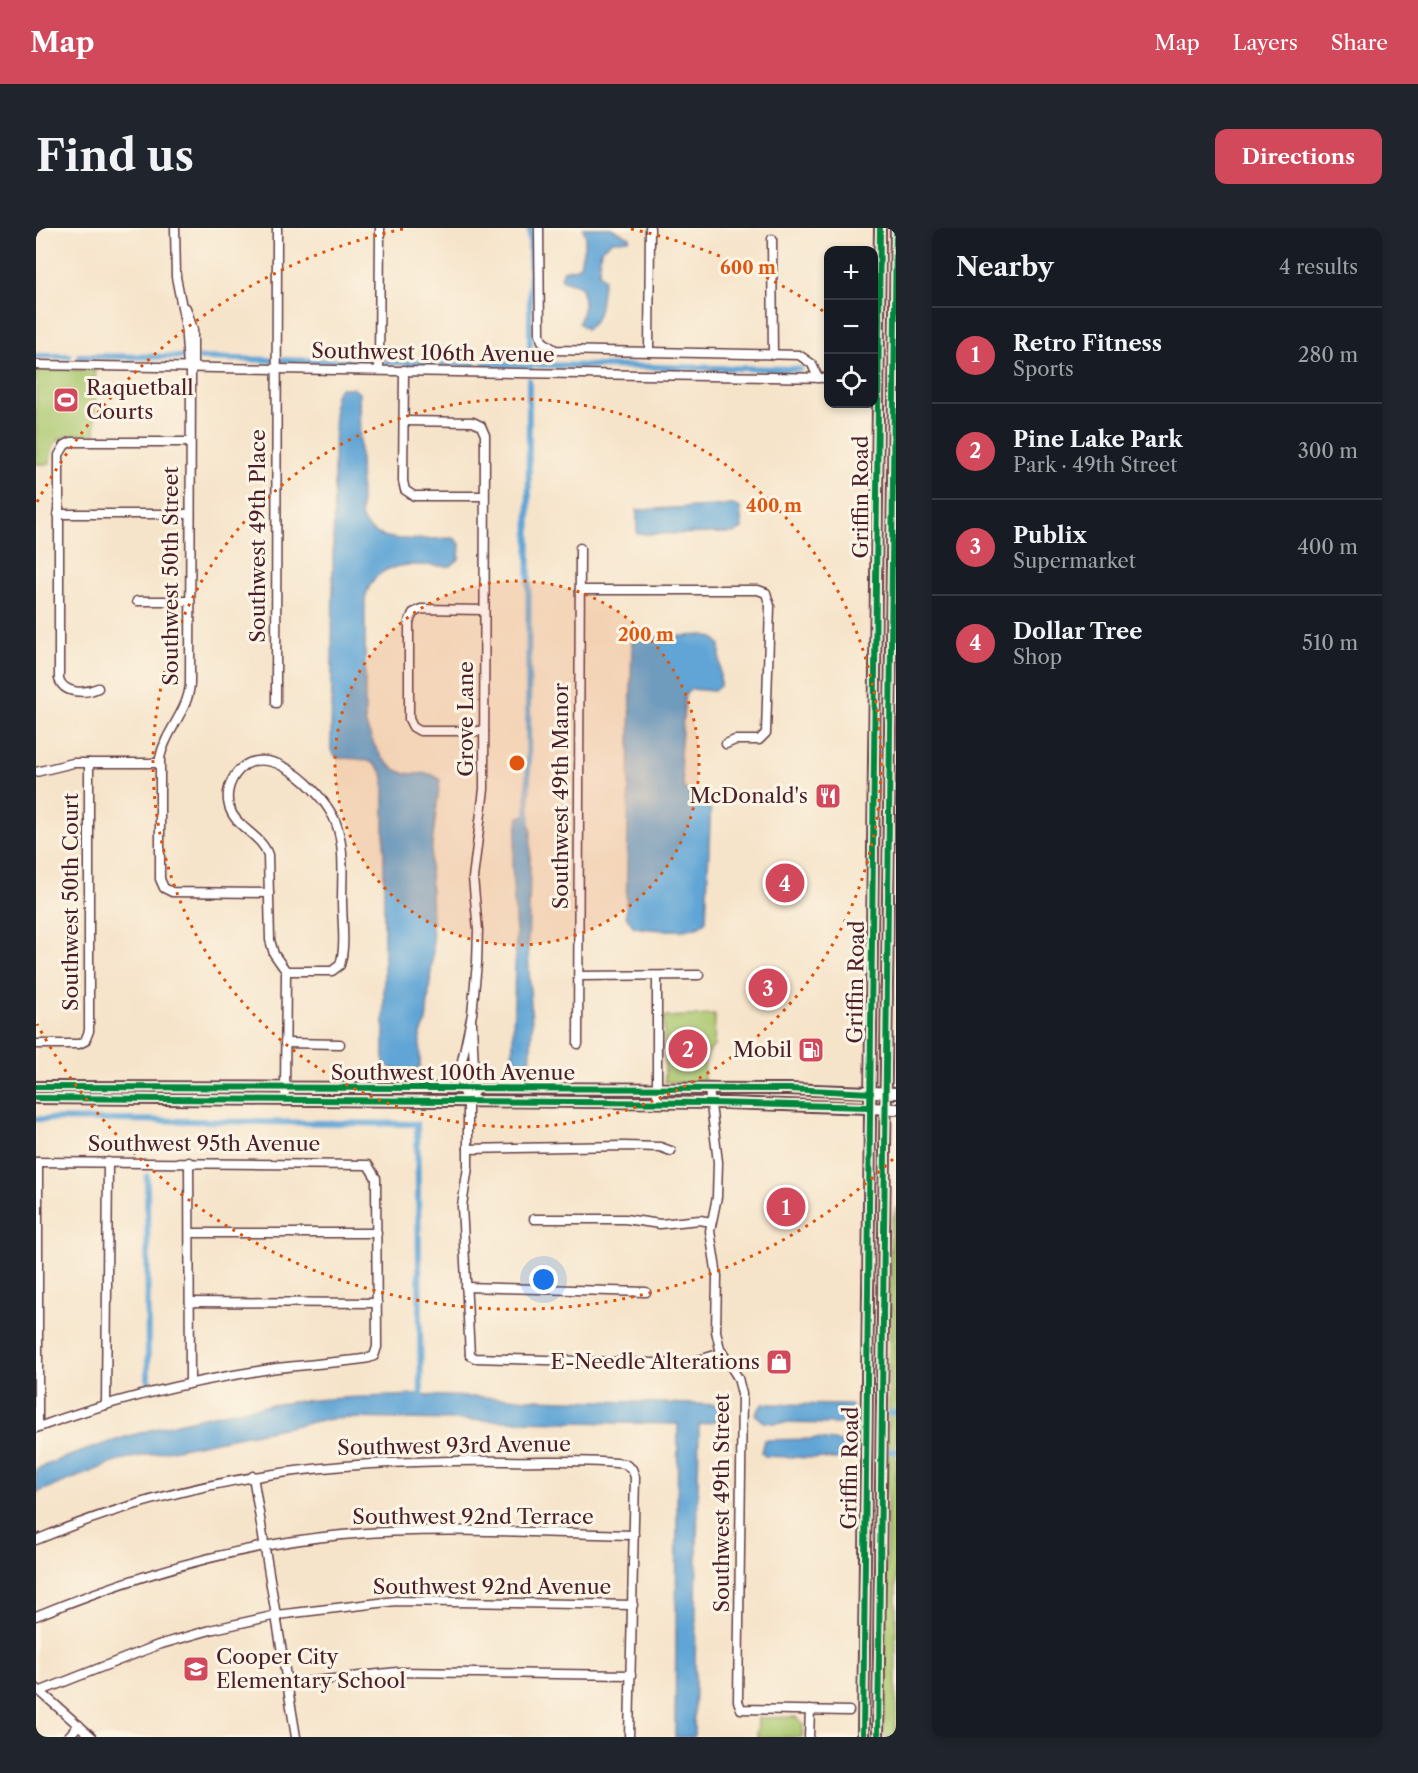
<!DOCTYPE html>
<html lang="en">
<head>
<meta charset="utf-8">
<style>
  body { margin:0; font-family:"Libre Caslon Text",serif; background:#20242c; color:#f1f3f6 }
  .controls { position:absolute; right:18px; top:18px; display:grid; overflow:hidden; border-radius:12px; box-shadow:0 3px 9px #0003 }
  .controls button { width:54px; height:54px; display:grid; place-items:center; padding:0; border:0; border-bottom:2px solid #363941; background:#171b24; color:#f1f3f6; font:30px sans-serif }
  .you { position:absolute; left:508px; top:1052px; width:21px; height:21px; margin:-15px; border:4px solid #fff; border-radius:50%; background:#1a73e8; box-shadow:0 0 0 9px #1a73e833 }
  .badge { display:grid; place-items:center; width:39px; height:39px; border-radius:50%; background:#d1495b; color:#fff; font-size:20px; font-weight:700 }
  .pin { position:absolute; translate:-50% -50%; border:3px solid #fff; box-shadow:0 2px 6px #0006 }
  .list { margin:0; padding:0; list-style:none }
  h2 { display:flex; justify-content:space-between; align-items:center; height:78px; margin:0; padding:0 24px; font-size:26px }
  h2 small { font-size:20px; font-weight:400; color:#9ea1a6 }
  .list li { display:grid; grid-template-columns:39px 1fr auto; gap:18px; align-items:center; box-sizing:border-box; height:96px; padding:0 24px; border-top:2px solid #363941 }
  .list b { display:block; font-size:22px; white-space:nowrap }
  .list p { margin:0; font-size:20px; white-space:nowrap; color:#9ea1a6 }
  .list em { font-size:20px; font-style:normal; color:#9ea1a6 }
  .icon { flex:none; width:33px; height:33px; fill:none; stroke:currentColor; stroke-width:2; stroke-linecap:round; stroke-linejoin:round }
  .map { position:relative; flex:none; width:860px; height:1509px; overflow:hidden; border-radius:12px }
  header { display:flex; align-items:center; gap:36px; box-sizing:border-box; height:84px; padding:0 30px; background:#d1495b; color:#fff }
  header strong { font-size:28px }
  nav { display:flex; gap:33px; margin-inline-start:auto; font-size:21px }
  .intro { display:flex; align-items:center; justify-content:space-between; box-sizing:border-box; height:144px; padding:0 36px }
  h1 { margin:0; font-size:42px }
  .button { padding:15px 27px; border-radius:12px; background:#d1495b; color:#fff; font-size:21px; font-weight:700 }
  main { display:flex; gap:36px; padding:0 36px }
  aside { flex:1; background:#171b24; border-radius:12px; box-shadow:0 3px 9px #0003 }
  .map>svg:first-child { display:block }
  .green { fill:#aac76e; stroke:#7a734c; stroke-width:1.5 }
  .water { fill:#61a5d5; stroke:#566280; stroke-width:1.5 }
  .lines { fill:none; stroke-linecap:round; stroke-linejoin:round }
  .canal { stroke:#61a5d5; stroke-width:6 }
  .minor-casing { stroke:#643d43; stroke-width:11 }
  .major-casing { stroke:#643d43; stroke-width:14 }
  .minor { stroke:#fff; stroke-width:8 }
  .major { stroke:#fff; stroke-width:10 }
  .cycleway-casing { stroke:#fcf5e5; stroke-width:10 }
  .cycleway { stroke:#00873e; stroke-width:6 }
  .ring { fill:none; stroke:#e0560e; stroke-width:3; stroke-dasharray:3 6 }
  .labels { text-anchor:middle; stroke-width:6; stroke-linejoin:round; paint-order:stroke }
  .street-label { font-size:21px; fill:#4a1f2b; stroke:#fcf5e5 }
  .poi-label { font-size:21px; fill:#4a1f2b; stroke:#fcf5e5; text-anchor:end }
  .centre { fill:#e0560e; stroke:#fcf5e5; stroke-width:3 }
  .ring-label { font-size:18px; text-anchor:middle; font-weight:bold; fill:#e0560e; stroke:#fcf5e5; stroke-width:6; stroke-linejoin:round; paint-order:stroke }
</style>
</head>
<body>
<header>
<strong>Map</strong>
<nav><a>Map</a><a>Layers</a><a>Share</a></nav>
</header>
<div class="intro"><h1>Find us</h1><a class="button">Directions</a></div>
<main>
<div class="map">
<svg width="860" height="1509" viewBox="0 0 860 1509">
  <rect width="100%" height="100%" fill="#fcf5e5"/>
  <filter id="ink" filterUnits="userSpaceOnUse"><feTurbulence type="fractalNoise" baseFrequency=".0167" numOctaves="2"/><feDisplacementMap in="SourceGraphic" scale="12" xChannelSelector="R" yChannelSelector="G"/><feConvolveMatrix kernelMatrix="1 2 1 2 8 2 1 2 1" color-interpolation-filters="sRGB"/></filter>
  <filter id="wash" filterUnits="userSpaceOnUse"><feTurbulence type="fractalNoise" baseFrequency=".008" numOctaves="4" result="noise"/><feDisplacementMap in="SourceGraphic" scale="24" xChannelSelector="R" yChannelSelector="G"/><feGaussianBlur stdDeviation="1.35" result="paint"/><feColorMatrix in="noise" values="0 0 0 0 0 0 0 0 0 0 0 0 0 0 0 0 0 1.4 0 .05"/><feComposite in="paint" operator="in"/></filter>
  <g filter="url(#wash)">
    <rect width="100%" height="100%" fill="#f6e4ca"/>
    <g class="green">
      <path d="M0 141 59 142V206C33 206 15 204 14 236H0Z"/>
      <path d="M679 787 678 818C667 828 668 840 668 855L629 854 628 789Z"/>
      <polygon points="860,979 860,1509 848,1509 855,998"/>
      <polygon points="760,1489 767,1496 766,1509 721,1509 722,1490"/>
    </g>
    <g class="water">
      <path d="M547 0H575L594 9 593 12 577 13 565 21 563 44 568 51C563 70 568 90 550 101L543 95C548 81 551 72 543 57L527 52 525 49 528 42 538 41 544 37 550 9Z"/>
      <path d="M304 160H317L323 165 325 289C337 320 390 310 418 310L424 316 423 331 415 338C380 338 337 328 329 372V494C336 514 345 538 368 545 382 548 393 541 404 552L394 635 397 722 390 795 384 807V839C371 845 358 844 348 835V549C341 528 319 531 301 530L295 522 299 167Z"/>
      <polygon points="697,277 704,280 706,301 699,305 601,306 601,282"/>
      <path d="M669 407 679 411 684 417V458L678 463 655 461 649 467 644 527 648 561 675 569 670 693C655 708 617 701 598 699L590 688 596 414 604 410Z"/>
      <polygon points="489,587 495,600 492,724 496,797 494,841 491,846 476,842 480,707 476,636 483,589"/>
      <path d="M379 1167 684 1177 694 1183 691 1190 663 1197 658 1509H639L642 1196 310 1190 286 1192 85 1232 0 1265V1241C80 1208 170 1185 256 1174 297 1169 338 1169 379 1167Z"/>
      <polygon points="727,1176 815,1177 818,1183 818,1191 804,1196 739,1195 728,1194 719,1186"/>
      <polygon points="781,1211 806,1214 809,1217 803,1231 729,1228 725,1224 728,1212"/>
    </g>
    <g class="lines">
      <g class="canal">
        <polyline points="494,0 494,137 764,141"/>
        <polyline points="0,128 33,128"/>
        <polyline points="43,128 147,129"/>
        <polyline points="165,130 235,132"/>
        <polyline points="245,132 340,134"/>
        <polyline points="350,134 395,135"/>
        <polyline points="405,136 438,136"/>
        <polyline points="448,136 494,137 494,142"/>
        <polyline points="492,594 493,152"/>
        <polyline points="0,891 381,896 385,1168"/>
        <polyline points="111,948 112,1155"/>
        <polyline points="853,1185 860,1185"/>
        <polyline points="853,1223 860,1223"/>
      </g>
    </g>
  </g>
  <g filter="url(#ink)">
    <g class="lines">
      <g class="minor-casing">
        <g id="minor">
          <polyline points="139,0 140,49 149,94 152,139"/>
          <polyline points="503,0 504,106 506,113 519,122 763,127 776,136 782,150"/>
          <polyline points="736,11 737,127"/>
          <polyline points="150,80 157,102 157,139"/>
          <polyline points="613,124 614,0"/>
          <polyline points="0,137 792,150"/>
          <path d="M155 139 154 456C152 484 129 503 124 530V651L128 660 136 664 233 665"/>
          <polyline points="343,142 344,0"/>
          <polyline points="368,142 367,253 369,262 378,268 448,268"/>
          <polyline points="368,193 437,194 445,198 449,207 448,561 437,650 442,702 441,735 436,786 426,833 426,862 432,874 432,939 426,978 434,1127"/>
          <polyline points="22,286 153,286"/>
          <polyline points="544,362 722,362 730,365"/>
          <polyline points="101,373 154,373"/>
          <polyline points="447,382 385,381 377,385 373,394 373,491 377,499 384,503 448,503"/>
          <path d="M62 460C49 466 28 466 23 451V227L29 217 35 214H154"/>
          <polyline points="240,475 241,0"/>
          <polyline points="690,516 699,512 723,512 730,505 734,378 730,365"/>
          <polyline points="0,544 37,535 123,535"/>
          <polyline points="543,748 663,747"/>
          <polyline points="621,748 621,875"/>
          <polyline points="249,815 304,816"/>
          <polyline points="0,816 43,816 49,813 53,803 53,535"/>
          <polyline points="542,816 544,320"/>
          <polyline points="673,861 682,934 681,969 674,1003 681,1048 680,1103 684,1121 702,1150 706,1166 702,1473 705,1481 813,1483"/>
          <path d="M249 864 250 743 238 726 234 712 232 627C225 606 199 600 193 578 190 567 193 556 199 547 229 505 288 564 300 595 309 619 306 647 306 673 306 693 310 718 304 737L296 743H250"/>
          <polyline points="432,874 439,862 436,795"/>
          <polyline points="432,921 588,918 624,919 635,923"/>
          <path d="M0 934 332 937 340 950 341 1119 338 1128 333 1130C302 1135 271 1136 241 1140 159 1152 77 1171 0 1200"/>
          <polyline points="2,934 2,1199"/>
          <polyline points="153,934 154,1155"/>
          <polyline points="498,991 589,991 624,996 664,992 675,994"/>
          <polyline points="154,1005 341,1005"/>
          <polyline points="430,1059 610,1064"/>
          <polyline points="154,1074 341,1075"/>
          <polyline points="434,1127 439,1130 649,1136 686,1125"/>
          <polyline points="70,1177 72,934"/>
          <polyline points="217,1248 260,1509"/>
          <path d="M0 1312C157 1246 303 1231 471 1233 509 1234 551 1231 589 1236L596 1241 599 1249 593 1509"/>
          <path d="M0 1388C99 1347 200 1317 306 1307 403 1298 501 1305 598 1307"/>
          <polyline points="251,1456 361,1444 595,1447"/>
          <polyline points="0,1460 56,1509"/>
          <polyline points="5,1463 122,1417 178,1401 241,1387 360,1373 597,1377"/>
          <polyline points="32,1509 43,1497"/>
          <polyline points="773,1509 774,1482"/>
        </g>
      </g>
      <g class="major-casing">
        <g id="major">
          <polyline points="0,859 752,861 860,865"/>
          <polyline points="0,870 690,875 860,881"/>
          <polyline points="827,1509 844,0"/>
          <polyline points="842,1509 860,0"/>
        </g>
      </g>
      <use href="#minor" class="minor"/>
      <use href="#major" class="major"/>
      <g class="cycleway-casing">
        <g id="cycleway">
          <polyline points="0,859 752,861 835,865"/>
          <polyline points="0,870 674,875 834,879"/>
          <polyline points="827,1509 844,0"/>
          <polyline points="842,1509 860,0"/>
        </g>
      </g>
      <use href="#cycleway" class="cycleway"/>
    </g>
  </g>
  <circle cx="481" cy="535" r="182" fill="#e0560e" fill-opacity=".12"/>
  <g class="ring">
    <circle cx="481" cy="535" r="182"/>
    <circle cx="481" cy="535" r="364"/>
    <path d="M857 931A546 546 0 0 1 1 796M1 274A546 546 0 0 1 367 1M595 1A546 546 0 0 1 790 85"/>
  </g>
  <defs>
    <g id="stadium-square" transform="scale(1.35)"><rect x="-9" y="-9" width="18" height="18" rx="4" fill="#d1495b" stroke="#fcf5e5"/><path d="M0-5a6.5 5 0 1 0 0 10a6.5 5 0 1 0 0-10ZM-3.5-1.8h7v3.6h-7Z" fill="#fff"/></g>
    <g id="restaurant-square" transform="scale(1.35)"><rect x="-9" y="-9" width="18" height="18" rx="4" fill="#d1495b" stroke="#fcf5e5"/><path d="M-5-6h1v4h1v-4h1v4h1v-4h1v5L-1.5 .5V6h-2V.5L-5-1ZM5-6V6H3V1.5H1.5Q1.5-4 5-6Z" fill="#fff"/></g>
    <g id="fuel-square" transform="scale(1.35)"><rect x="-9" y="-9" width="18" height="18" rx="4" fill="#d1495b" stroke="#fcf5e5"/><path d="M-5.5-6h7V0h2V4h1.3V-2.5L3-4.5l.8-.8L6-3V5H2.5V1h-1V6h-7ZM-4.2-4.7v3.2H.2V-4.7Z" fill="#fff"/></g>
    <g id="shop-square" transform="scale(1.35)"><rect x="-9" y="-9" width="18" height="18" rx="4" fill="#d1495b" stroke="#fcf5e5"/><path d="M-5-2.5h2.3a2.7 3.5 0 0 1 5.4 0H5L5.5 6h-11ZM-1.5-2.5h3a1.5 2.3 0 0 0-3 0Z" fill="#fff"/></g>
    <g id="school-square" transform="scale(1.35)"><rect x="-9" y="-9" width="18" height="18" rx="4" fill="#d1495b" stroke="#fcf5e5"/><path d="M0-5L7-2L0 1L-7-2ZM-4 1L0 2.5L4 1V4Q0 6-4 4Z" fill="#fff"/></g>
  </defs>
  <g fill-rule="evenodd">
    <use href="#stadium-square" x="30" y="172"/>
    <use href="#restaurant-square" x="792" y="568"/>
    <use href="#fuel-square" x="775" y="822"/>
    <use href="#shop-square" x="743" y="1134"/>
    <use href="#school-square" x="160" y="1441"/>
  </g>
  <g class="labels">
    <g class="street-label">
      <text transform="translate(397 125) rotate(1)" y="7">Southwest 106th Avenue</text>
      <text transform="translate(825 269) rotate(-90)" y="7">Griffin Road</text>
      <text transform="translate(222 308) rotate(-90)" y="7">Southwest 49th Place</text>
      <text transform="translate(135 348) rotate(-90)" y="7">Southwest 50th Street</text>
      <text transform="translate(430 491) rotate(-90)" y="7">Grove Lane</text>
      <text transform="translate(525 568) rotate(-90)" y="7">Southwest 49th Manor</text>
      <text transform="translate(35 674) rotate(-90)" y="7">Southwest 50th Court</text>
      <text transform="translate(820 754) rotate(-89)" y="7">Griffin Road</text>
      <text x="417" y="852">Southwest 100th Avenue</text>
      <text x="168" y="923">Southwest 95th Avenue</text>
      <text transform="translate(418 1218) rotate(-1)" y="7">Southwest 93rd Avenue</text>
      <text transform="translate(814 1240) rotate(-89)" y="7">Griffin Road</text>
      <text transform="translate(686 1275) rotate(-90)" y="7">Southwest 49th Street</text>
      <text x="437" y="1296">Southwest 92nd Terrace</text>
      <text x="456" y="1366">Southwest 92nd Avenue</text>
    </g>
    <g class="poi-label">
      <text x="50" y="167" text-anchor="start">Raquetball<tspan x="50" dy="24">Courts</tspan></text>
      <text x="772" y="575">McDonald's</text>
      <text x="756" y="829">Mobil</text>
      <text x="724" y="1141">E-Needle Alterations</text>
      <text x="180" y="1436" text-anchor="start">Cooper City<tspan x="180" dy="24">Elementary School</tspan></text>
    </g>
  </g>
  <circle cx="481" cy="535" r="9" class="centre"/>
  <g class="ring-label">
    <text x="712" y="46">600 m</text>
    <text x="738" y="284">400 m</text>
    <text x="610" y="413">200 m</text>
  </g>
</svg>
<div class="controls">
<button>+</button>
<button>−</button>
<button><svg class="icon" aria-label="locate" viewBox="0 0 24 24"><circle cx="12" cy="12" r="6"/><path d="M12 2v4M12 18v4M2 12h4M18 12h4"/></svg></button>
</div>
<div class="you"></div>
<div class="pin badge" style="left:750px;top:979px">1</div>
<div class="pin badge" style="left:652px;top:821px">2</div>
<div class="pin badge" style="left:732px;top:760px">3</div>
<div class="pin badge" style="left:749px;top:655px">4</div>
</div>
<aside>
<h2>Nearby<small>4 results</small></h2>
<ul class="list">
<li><span class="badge">1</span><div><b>Retro Fitness</b><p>Sports</p></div><em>280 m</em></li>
<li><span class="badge">2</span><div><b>Pine Lake Park</b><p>Park · 49th Street</p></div><em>300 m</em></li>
<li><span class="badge">3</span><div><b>Publix</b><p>Supermarket</p></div><em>400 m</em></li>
<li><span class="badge">4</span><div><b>Dollar Tree</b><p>Shop</p></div><em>510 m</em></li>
</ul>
</aside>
</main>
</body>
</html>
